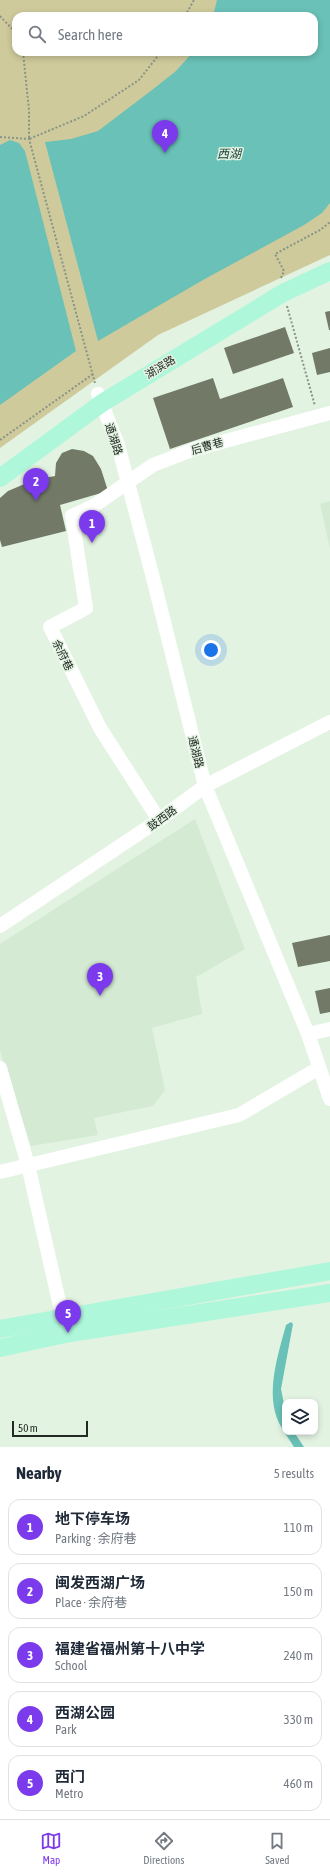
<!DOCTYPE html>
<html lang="en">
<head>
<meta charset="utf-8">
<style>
  body { margin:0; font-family:"Asap Condensed","Noto Sans SC",sans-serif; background:#f6f6f7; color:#1f2937 }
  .controls { position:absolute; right:12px; bottom:12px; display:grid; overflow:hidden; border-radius:8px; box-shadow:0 2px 6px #0003 }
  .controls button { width:36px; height:36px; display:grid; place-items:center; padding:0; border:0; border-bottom:1px solid #e0e1e3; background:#fff; color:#1f2937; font:20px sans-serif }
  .scale { position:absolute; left:12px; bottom:10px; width:76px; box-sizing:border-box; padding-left:4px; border:2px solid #232a23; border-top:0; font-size:11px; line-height:14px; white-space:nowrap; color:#232a23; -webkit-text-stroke:3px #e3f3e2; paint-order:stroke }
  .you { position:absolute; left:211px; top:650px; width:14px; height:14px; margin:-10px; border:3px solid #fff; border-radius:50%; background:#1a73e8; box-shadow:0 0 0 6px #1a73e833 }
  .badge { display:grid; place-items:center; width:26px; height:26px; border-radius:50%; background:#7c3aed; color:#fff; font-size:13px; font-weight:700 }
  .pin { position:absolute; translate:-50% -33px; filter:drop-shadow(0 1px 2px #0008) }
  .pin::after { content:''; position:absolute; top:21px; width:14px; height:12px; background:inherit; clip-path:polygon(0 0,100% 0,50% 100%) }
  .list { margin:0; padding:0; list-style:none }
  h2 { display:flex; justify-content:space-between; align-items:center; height:52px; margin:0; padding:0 16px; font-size:17px }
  h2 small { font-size:13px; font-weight:400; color:#747a83 }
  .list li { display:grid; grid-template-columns:26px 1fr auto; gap:12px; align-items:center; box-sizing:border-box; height:56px; margin:0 8px 8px; padding:0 8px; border:1px solid #e0e1e3; border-radius:12px }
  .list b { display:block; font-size:15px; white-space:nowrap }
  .list p { margin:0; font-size:13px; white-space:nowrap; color:#747a83 }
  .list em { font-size:13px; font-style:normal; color:#747a83 }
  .icon { flex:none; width:22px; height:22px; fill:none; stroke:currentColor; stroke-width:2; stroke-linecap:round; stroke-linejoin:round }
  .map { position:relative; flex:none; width:330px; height:1447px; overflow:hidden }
  .search { position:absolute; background:#fff; box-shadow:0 2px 6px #0003; left:12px; right:12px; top:12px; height:44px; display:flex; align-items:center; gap:10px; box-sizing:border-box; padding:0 14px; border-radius:12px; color:#747a83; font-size:15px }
  .sheet { height:372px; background:#fff }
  nav { display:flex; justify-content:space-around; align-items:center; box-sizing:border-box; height:56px; border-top:1px solid #e0e1e3; background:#fff; font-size:11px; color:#747a83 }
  nav a { display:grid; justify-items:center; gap:2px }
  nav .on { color:#7c3aed }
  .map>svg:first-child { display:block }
  .built { fill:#d4ead3 }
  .green { fill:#cfca9b; fill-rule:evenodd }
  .water { fill:#6ac1b7 }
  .building { fill:#727966 }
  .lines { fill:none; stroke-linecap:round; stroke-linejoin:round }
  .path { stroke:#889487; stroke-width:2; stroke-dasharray:2 2; stroke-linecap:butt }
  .minor { stroke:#fff; stroke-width:14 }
  .major { stroke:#aff7da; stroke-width:18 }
  .labels { text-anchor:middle; stroke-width:3; stroke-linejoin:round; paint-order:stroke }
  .street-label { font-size:11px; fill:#232a23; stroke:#e3f3e2 }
  .water-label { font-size:12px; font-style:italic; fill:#153f3a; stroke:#e3f3e2 }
</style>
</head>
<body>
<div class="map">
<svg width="330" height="1447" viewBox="0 0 330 1447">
  <rect width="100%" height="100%" fill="#e3f3e2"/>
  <g class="built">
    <polygon points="330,501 330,549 320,504"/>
    <polygon points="195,819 245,949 196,977 202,1014 152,1028 165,1090 153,1106 94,1118 98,1135 31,1146 0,1051 0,944"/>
  </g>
  <path class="green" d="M0 0H330V255L158 335 0 448ZM16 16H314V52H16Z"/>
  <g class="water">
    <polygon points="217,0 330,0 330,203 322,213 304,225 203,280 98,341 45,142 71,139 98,131 152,90 176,71 193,52 314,52 314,16 213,16"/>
    <polygon points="10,140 19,143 25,151 76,351 0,405 0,145"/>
    <path d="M291 1322 293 1324 281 1389 285 1409V1432H294L304 1447H294C289 1439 283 1431 279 1423 265 1393 278 1355 286 1325Z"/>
  </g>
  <g class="building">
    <polygon points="330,311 330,330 329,330 325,312"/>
    <polygon points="285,327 294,353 233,374 224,348"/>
    <polygon points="330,348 330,372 317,375 312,353"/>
    <polygon points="213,378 220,399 283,378 293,407 170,449 153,398"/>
    <polygon points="72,449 84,451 93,456 101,469 108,491 60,505 66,531 2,547 0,540 0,498 8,491 34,480 55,476 56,463 62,453"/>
    <polygon points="330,935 330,961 298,967 292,943"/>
    <polygon points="330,988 330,1012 320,1014 315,991"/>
  </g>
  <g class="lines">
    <g class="path">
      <polyline points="0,16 16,33"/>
      <polyline points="185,16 194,0"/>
      <polyline points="23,52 29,110 29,139 84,116 139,80 161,52"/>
      <polyline points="0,137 29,139 95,383"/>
      <polyline points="281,278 284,271 275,254 320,230 330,222"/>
      <polyline points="287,306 315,406"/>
      <polyline points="0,440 93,374"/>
    </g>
    <g class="minor">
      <polyline points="98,394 118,445 152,574 205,786 308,1034 330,1099"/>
      <polyline points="159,820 100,728 50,627 86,608 72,516 95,505 153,465 192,450 330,413"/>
      <polyline points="0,926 159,820 205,786 330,722"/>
      <polyline points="308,1034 330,1029"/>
      <polyline points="0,1068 28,1165 63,1319"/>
      <polyline points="0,1172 239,1115 319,1068"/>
    </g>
    <g class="major">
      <polyline points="0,478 102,403 283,293 330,271"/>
      <polyline points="0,1329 330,1271"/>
      <polyline points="0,1348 70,1333 330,1293"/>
    </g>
  </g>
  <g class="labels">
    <g class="street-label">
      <text transform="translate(160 367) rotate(-31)" y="4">湖滨路</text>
      <text transform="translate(114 439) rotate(72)" y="4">通湖路</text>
      <text transform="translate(207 446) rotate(-16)" y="4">后曹巷</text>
      <text transform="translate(63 655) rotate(64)" y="4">余府巷</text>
      <text transform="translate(196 752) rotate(76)" y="4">通湖路</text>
      <text transform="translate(162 818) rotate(-36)" y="4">鼓西路</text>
    </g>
    <g class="water-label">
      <text x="229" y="158">西湖</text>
    </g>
  </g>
</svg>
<div class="controls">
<button><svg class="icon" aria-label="layers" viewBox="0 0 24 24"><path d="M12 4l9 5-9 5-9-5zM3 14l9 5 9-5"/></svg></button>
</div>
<div class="scale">50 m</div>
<div class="you"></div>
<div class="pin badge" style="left:92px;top:543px">1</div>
<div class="pin badge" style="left:36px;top:501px">2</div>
<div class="pin badge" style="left:100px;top:996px">3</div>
<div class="pin badge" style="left:165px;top:153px">4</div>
<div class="pin badge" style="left:68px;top:1333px">5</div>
<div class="search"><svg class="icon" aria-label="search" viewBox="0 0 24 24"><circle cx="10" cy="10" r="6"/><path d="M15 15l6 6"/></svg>Search here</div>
</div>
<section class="sheet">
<h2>Nearby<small>5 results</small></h2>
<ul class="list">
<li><span class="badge">1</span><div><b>地下停车场</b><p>Parking · 余府巷</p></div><em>110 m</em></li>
<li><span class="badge">2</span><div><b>闽发西湖广场</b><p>Place · 余府巷</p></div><em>150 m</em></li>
<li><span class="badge">3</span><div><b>福建省福州第十八中学</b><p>School</p></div><em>240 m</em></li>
<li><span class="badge">4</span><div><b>西湖公园</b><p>Park</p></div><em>330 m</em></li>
<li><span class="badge">5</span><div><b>西门</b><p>Metro</p></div><em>460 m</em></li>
</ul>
</section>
<nav>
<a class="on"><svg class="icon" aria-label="map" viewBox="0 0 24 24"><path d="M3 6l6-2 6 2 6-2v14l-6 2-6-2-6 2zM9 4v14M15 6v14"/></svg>Map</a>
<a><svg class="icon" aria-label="directions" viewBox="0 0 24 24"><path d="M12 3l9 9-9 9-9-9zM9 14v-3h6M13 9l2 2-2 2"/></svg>Directions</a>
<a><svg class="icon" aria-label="saved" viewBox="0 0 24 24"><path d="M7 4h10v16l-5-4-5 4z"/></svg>Saved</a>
</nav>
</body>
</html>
